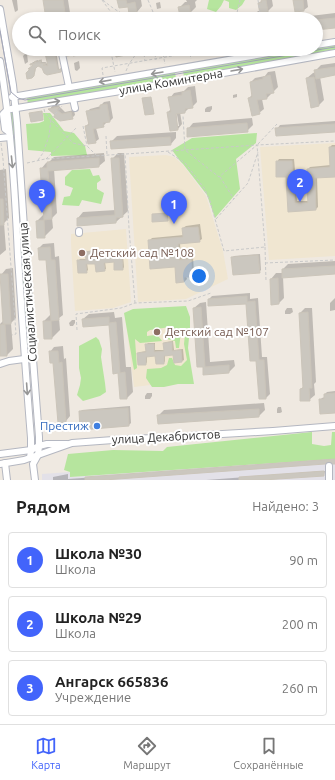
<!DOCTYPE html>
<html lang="ru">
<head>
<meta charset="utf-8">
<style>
  body { margin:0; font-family:Ubuntu,sans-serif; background:#f2f2f2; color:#222 }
  .you { position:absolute; left:199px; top:276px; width:14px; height:14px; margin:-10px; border:3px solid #fff; border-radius:50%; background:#1a73e8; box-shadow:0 0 0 6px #1a73e833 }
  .badge { display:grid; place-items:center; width:26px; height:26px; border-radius:50%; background:#4264fb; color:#fff; font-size:13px; font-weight:700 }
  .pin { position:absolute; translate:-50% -33px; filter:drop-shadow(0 1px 2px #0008) }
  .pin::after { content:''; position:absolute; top:21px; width:14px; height:12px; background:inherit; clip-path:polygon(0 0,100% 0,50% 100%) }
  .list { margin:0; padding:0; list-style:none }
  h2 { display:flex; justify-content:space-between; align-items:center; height:52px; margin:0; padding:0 16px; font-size:17px }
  h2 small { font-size:13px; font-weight:400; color:#767676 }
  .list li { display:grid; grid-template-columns:26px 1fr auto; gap:12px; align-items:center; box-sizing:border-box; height:56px; margin:0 8px 8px; padding:0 8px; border:1px solid #e0e0e0; border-radius:4px }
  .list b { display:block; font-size:15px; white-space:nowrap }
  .list p { margin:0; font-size:13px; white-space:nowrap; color:#767676 }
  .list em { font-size:13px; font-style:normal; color:#767676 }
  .icon { flex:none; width:22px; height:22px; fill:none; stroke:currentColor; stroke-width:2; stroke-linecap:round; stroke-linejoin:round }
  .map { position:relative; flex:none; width:335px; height:480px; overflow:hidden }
  .search { position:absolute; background:#fff; box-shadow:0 2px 6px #0003; left:12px; right:12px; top:12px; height:44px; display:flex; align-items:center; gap:10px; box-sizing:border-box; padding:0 14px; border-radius:22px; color:#767676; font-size:15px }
  .sheet { height:244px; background:#fff }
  nav { display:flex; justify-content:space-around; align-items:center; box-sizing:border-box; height:56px; border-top:1px solid #e0e0e0; background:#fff; font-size:11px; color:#767676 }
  nav a { display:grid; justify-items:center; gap:2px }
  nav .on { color:#4264fb }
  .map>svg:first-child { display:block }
  .industrial { fill:#e3e1e8 }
  .education { fill:#f0e6d1 }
  .green { fill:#b6e59e }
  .shadow { fill:#0003; fill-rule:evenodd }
  .building { fill:#cbc7bf; stroke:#cbc5ba; fill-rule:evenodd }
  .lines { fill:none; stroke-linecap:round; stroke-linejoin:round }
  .minor-casing { stroke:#b4b7c1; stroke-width:8 }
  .path { stroke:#c9c9c9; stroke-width:1; stroke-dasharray:3 2; stroke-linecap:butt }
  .minor { stroke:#fff; stroke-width:6 }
  .tram { stroke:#a3a6b8; stroke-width:1 }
  .oneway { stroke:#969696 }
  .education-dot { fill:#8d6e63; stroke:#fff; stroke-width:1.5 }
  .shop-dot { fill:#3f7fe0; stroke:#fff; stroke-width:1.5 }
  .labels { text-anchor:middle; stroke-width:4; stroke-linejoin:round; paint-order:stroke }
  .street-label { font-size:12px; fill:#2e2e2e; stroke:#fff }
  .education-label { font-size:12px; fill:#785e54; stroke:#fff; text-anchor:start }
  .shop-label { font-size:12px; fill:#366cbe; stroke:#fff; text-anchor:end }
</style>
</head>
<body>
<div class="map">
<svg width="335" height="480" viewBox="0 0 335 480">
  <rect width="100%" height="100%" fill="#efe9e1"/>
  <polygon class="industrial" points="335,458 335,480 42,480 42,474 70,472 70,477"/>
  <g class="education">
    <polygon points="335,143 335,256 269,260 260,147"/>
    <polygon points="166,155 174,157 183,165 206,196 223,251 228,279 186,299 138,302 129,157"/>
    <polygon points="126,229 131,302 113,308 75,311 71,244 71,234"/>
    <polygon points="183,308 192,380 134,387 125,315"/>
  </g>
  <g class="green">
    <polygon points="209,0 245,0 242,5 236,10 229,8 229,2 224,0 221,6 216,12 207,9"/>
    <polygon points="335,44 335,50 184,77 183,71 306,49 316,49 316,47"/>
    <polygon points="175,72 176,79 28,104 27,98"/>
    <polygon points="13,111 22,241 20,241 9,112"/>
    <polygon points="43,113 50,113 64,131 74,133 85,146 87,155 51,156 51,152 28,150 26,124 39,123 44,121"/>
    <polygon points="257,133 256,143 236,159 240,189 215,218 207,195 183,164 180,161 172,150 192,138"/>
    <polygon points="90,169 93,176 99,175 101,180 97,183 97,189 104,193 101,204 82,200 79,206 62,205 64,197 70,196 73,188 65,185 65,177 72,170"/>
    <polygon points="20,247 22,247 30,358 27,358"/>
    <path d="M186 306 190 317V328L188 348 194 384H178L164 387H152L146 378 147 369 161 368 167 365 169 358H172L175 365 181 366 187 360 184 344 185 334 181 332 179 348H176L175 341 167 339 169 335 173 337 176 333 170 327 150 330 147 332V336C154 335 158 334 162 341L140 343 135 339 137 368 134 370 124 313 133 309Z"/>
    <polygon points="96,337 99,340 102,349 101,357 105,383 106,392 100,396 83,401 77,395 80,385 81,378 79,368 79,346"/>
    <polygon points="312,432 312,444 324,446 331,445 332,432 335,432 335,459 70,477 70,472 64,470 68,454 113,450 163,451 167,447"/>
  </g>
  <g class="shadow">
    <polygon points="12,0 17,0 18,10 17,11 15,12"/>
    <polygon points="44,0 68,0 71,19 47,19"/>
    <polygon points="118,0 141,0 142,6 137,12 129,6"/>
    <polygon points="186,0 197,0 195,2 196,7 190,13 179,8 185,2 187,2"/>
    <polygon points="262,0 272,0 273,6 268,11 270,17 267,19 243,19 252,17 258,11 260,11 259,3"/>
    <polygon points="294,0 307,0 308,7 304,10"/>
    <polygon points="160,2 161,8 157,9 156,3"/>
    <polygon points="335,13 335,27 316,29 316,19 300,19 302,17"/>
    <polygon points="56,50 59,69 62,68 63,70 61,72 38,65 36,67 35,73 31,77 35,65 31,64 33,62 35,62 37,60 39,61 42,59 40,62 47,62 45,63 49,64 46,53 47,52"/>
    <polygon points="25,54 27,54 28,62 25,64 23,56"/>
    <polygon points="79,61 80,68 77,71 75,70 74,63"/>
    <polygon points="335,63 335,74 320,77 324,100 319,105 307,78 313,73 316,72 315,71 321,65"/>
    <polygon points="275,71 278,87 267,98 262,99 264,109 259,113 249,98 253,94 251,82 255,78 265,76 268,72"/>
    <path d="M195 86 197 102 192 107 189 108 185 112H180L182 124 178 129 168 112 171 109 170 98 174 93 184 91 188 87ZM176 109 179 126H177Z"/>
    <polygon points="237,94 237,97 233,98 233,95"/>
    <polygon points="110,101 113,118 110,121 106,121 106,123 103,126 96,128 99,139 95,142 86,126 89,123 87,112 90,109 101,106 101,105 104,102"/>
    <polygon points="60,105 59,106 65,112 74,110 75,115 72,118 57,115 50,109 52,106"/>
    <polygon points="212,106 212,109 210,112 205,112 205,109 207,107"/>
    <polygon points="252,118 253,125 247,131 188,129 193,123"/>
    <polygon points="335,121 335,131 277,129 280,125"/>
    <polygon points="176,132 176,138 171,144 111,142 117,136"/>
    <path d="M332 145H335V176L317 177 318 207 316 209 289 211 287 176 277 162 279 159H294L296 181H308V169L310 167 331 165 330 147ZM296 190H308L309 201H297Z"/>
    <polygon points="104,153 105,161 99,166 54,169 57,213 52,218 53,228 44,237 37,221 44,214 41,169 46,163 48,163 54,157"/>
    <polygon points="118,153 124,153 128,211 116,222 78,218 83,212 116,210 112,159"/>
    <polygon points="6,169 9,218 4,223 6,250 0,255 0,170"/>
    <polygon points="200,224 202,239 199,241 180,243 181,258 193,256 194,273 192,276 186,276 187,279 184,282 175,266 149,241 152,238 184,235 183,228 186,226"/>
    <polygon points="54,243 55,257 59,256 63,315 59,318 60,330 52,338 44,321 51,314 47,259 39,248 43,244"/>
    <polygon points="107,249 113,249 114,257 123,256 124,267 123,269 115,261 105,262 106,269 104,270 96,263 87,263 88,270 86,272 78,261 80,259 87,259 86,252 88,251 95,250 96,258 105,257 105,251"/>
    <polygon points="260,254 261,270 259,272 232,258 234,256"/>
    <polygon points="335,261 335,273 283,277 284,298 279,303 271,279 276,273 283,273 283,269 288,264"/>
    <polygon points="13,268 16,318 11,323 13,349 7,355 1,355 0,324 4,320 1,275 6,269"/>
    <polygon points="250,293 250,299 258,298 262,357 267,357 270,394 266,398 260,398 257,360 247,303 209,299 212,296"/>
    <polygon points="335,298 335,310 330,311 330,303"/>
    <polygon points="206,302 210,362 234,360 235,366 229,372 204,374 194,308 200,303"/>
    <polygon points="287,308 292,308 293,312 290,314 285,314 285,311"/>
    <polygon points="305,308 312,308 316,382 314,384 315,395 309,400 301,389 304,386 300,313"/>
    <polygon points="114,312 115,318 122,317 126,367 131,367 133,392 127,398 121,398 119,372 110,324 83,319 89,314"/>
    <polygon points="72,320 75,320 75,323 73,326 70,326 69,323"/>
    <polygon points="173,341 174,350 183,349 184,360 182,361 174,354 165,355 165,361 164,363 156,355 147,356 147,362 146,364 138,353 140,352 147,351 146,345 148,343 155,343 155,350 165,350 164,343 166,342"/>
    <polygon points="63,346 64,359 66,358 70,416 66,421 54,362 50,352 54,347"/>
    <polygon points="335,391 335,412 320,400 322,398 325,397 325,394 327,392"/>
    <polygon points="147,393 152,393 152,396 150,399 145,399 145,396"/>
    <polygon points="264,403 265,410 259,416 158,416 164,410"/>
    <polygon points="130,406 131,423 129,425 80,412 82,410"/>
    <polygon points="278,407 281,407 282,412 280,413 277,413 277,409"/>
    <polygon points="328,460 90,480 53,480 53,477 68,474 68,479 335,460 335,463"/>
    <polygon points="325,471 324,475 250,480 206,480"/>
  </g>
  <g class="building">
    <polygon points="43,0 63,0 66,19 46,19"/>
    <polygon points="117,0 126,0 127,4 135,2 137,13 129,14 128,7 119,8"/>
    <polygon points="261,0 266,0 268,12 260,14 258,3 262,2"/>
    <polygon points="293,0 303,0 304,11 295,12"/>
    <polygon points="189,5 191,14 180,16 178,7"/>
    <polygon points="335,18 335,28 316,30 316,20"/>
    <polygon points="73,49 135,49 136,53 116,57 115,51 95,55 95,52 73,56 73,55 67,56 66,50"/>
    <polygon points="54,51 58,70 61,69 61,72 47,75 44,73 42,68 38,66 35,69 34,76 32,78 27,79 26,73 30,69 28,69 33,65 30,65 30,64 35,63 34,63 35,61 37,62 40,60 42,61 40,63 46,63 46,64 43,65 48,66 45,53"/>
    <polygon points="335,67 335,75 316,79 314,70"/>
    <polygon points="270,75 274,93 266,94 267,99 257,100 260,114 252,116 248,98 252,97 250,82 263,79 263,77"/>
    <polygon points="314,77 319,106 311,108 306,78"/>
    <polygon points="190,90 193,108 185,109 185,113 176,114 178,130 170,131 167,112 171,112 168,97 182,95 182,92"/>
    <polygon points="151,97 154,114 145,115 142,98"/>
    <polygon points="107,104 110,122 103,123 104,127 93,129 96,143 88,144 85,126 89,125 86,111 100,109 100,105"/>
    <polygon points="59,107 57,110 62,114 71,112 73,119 60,121 54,117 55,115 48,109"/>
    <polygon points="42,111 43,120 31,122 29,113"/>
    <polygon points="247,123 248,132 187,137 187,128"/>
    <polygon points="335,124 335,132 276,136 275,128"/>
    <polygon points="170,137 171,145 111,149 110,141"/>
    <path d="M329 147H335V177L315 178 316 210 288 212 286 177H276V161H292L293 183 307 182V169L330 167ZM294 191H307L308 203H295Z"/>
    <polygon points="99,158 99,167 48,171 52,219 44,220 40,168 47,168 47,162"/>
    <polygon points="111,158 119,158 123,217 116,218 116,223 77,226 77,218 115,215"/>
    <polygon points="0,199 3,199 4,225 0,225"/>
    <polygon points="167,213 168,221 152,222 152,214"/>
    <polygon points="44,220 45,238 37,238 36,221"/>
    <polygon points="198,227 200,242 178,244 179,260 191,259 192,277 184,277 184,282 176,283 175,267 150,269 148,240 183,237 182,228"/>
    <polygon points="50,247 51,260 55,260 59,320 51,321 46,260 39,260 38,248"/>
    <polygon points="112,250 113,258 122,257 123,270 114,270 114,262 104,263 105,271 96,272 95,264 86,264 87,273 78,273 77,260 86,260 85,252 94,251 95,259 104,258 104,251"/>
    <polygon points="258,255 260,273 233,275 231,257"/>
    <polygon points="335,266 335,274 282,278 282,269"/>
    <polygon points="0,274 8,274 11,324 3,324"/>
    <polygon points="278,278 279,304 271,305 270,279"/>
    <polygon points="247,296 247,302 255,301 259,360 264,360 266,399 259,399 256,361 250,361 246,304 208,306 208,299"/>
    <polygon points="201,307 205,367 229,365 229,373 203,375 203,367 197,367 193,308"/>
    <polygon points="308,312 312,388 309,388 310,401 300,401 300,389 303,388 299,313"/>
    <polygon points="109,317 109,323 116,322 120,373 125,372 127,399 120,399 118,373 113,374 109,325 83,327 82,319"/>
    <polygon points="43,321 51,321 52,339 44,339"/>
    <polygon points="5,324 7,356 0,356 0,325"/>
    <polygon points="172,342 172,351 181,350 182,362 174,363 173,355 164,356 164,364 156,364 155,356 146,357 146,365 138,365 137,353 146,352 145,344 154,344 154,352 164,351 163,343"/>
    <polygon points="49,351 58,351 59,363 62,362 66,422 58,423 53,363 50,363"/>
    <polygon points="335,393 335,413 320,414 319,399 324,399 324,394"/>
    <polygon points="128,408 129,426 80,430 79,411"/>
    <polygon points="259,409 259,417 158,424 157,415"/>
    <polygon points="335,459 335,464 333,464 329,462 325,464 104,480 85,480 85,477"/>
    <polygon points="324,471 324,476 263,480 239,480 239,477"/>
  </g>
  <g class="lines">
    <g class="minor-casing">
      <g id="minor">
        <polyline points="0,9 13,85 17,123 32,346 39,437 39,446 38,455 33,464 35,480"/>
        <polyline points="316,45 335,42"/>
        <polyline points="61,49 69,87"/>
        <path d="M0 61C11 125 15 191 18 257 22 317 26 378 31 438V450L30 458"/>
        <polyline points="12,97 292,49"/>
        <polyline points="73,99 75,108"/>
        <polyline points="11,109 157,85 335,53"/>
        <polyline points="7,110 3,114 5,129 9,132"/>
        <polyline points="0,138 10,137"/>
        <polyline points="79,231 79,233"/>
        <polyline points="0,364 9,361 24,359"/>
        <polyline points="0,454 31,450 39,446 47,444 67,444"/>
        <polyline points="5,463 7,480"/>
        <polyline points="0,464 24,460 72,443 127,439 155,438 273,431 335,426"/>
        <polyline points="329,466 329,480"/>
      </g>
    </g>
    <g class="path">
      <polyline points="102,0 116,19"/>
      <path d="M103 0C113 9 123 15 136 19"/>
      <polyline points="148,0 153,12 164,19"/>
      <polyline points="258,0 261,19"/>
      <polyline points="236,17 240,0"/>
      <polyline points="154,49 156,60"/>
      <polyline points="162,49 165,64"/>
      <polyline points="189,49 191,59"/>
      <polyline points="221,49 222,54"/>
      <polyline points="232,49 232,52"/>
      <polyline points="243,49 243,50"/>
      <polyline points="210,50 211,56"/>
      <polyline points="111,52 115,72"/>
      <polyline points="144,54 145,61"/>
      <polyline points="126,71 129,64 136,54 144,54 169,49"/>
      <polyline points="103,75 102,68 212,49"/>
      <polyline points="44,109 45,113 51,120 73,143 87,146 97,156"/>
      <polyline points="83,126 87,146"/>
      <polyline points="106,136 107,155"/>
      <polyline points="1,143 3,159 16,334 12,335"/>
      <polyline points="258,144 277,124"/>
      <polyline points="168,152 185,163 204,188 210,201 224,251 265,247 257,145 219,177 185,150 183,116"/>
      <polyline points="126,154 257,145 335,141"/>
      <polyline points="46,159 77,127"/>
      <polyline points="38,160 43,153 49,136 51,119 62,106"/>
      <polyline points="27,163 45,159 125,154 129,228 135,303"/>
      <polyline points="220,177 234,199"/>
      <polyline points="216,219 248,183 258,152"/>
      <polyline points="265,247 266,281"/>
      <polyline points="265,263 335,260"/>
      <polyline points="77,330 76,314 121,308 135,303 188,301 211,293"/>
    </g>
    <use href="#minor" class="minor"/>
    <polyline class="tram" points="0,31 11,92 18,98 25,100 335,47"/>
  </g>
  <defs><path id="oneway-shaft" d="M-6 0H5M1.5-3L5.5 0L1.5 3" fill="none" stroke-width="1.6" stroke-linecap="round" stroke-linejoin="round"/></defs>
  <g class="oneway">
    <use href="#oneway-shaft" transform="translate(237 70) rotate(-10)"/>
    <use href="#oneway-shaft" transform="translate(157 73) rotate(170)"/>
    <use href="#oneway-shaft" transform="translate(105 81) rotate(170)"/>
    <use href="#oneway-shaft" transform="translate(54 102) rotate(-10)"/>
    <use href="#oneway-shaft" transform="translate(12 162) rotate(84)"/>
    <use href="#oneway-shaft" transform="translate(27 389) rotate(86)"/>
  </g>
  <g class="education-dot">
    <circle cx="82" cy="253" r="4"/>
    <circle cx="157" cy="332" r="4"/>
  </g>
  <circle class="shop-dot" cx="97" cy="426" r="4"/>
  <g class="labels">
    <g class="street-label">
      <text transform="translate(171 82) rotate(-10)" y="4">улица Коминтерна</text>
      <text transform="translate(28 292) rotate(-94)" y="4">Социалистическая улица</text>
      <text transform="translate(166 437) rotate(-3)" y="4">улица Декабристов</text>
    </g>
    <g class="education-label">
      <text x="90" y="257">Детский сад №108</text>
      <text x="165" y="336">Детский сад №107</text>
    </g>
    <g class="shop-label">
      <text x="89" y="430">Престиж</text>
    </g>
  </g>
</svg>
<div class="you"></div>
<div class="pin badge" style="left:174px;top:224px">1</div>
<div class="pin badge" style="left:300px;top:202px">2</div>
<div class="pin badge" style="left:42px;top:213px">3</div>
<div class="search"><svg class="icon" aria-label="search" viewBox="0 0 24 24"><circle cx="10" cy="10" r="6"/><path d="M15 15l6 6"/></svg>Поиск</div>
</div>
<section class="sheet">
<h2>Рядом<small>Найдено: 3</small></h2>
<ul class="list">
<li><span class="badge">1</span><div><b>Школа №30</b><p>Школа</p></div><em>90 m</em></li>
<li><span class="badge">2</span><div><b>Школа №29</b><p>Школа</p></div><em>200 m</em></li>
<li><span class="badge">3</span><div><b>Ангарск 665836</b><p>Учреждение</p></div><em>260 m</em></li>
</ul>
</section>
<nav>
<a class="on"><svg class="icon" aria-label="map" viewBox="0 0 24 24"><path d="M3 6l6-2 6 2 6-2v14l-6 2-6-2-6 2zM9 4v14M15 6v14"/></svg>Карта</a>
<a><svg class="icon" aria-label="directions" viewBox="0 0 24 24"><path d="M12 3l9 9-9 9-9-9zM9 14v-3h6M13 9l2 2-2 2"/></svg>Маршрут</a>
<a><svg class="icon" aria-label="saved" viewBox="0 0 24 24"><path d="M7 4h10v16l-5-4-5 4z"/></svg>Сохранённые</a>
</nav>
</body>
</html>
